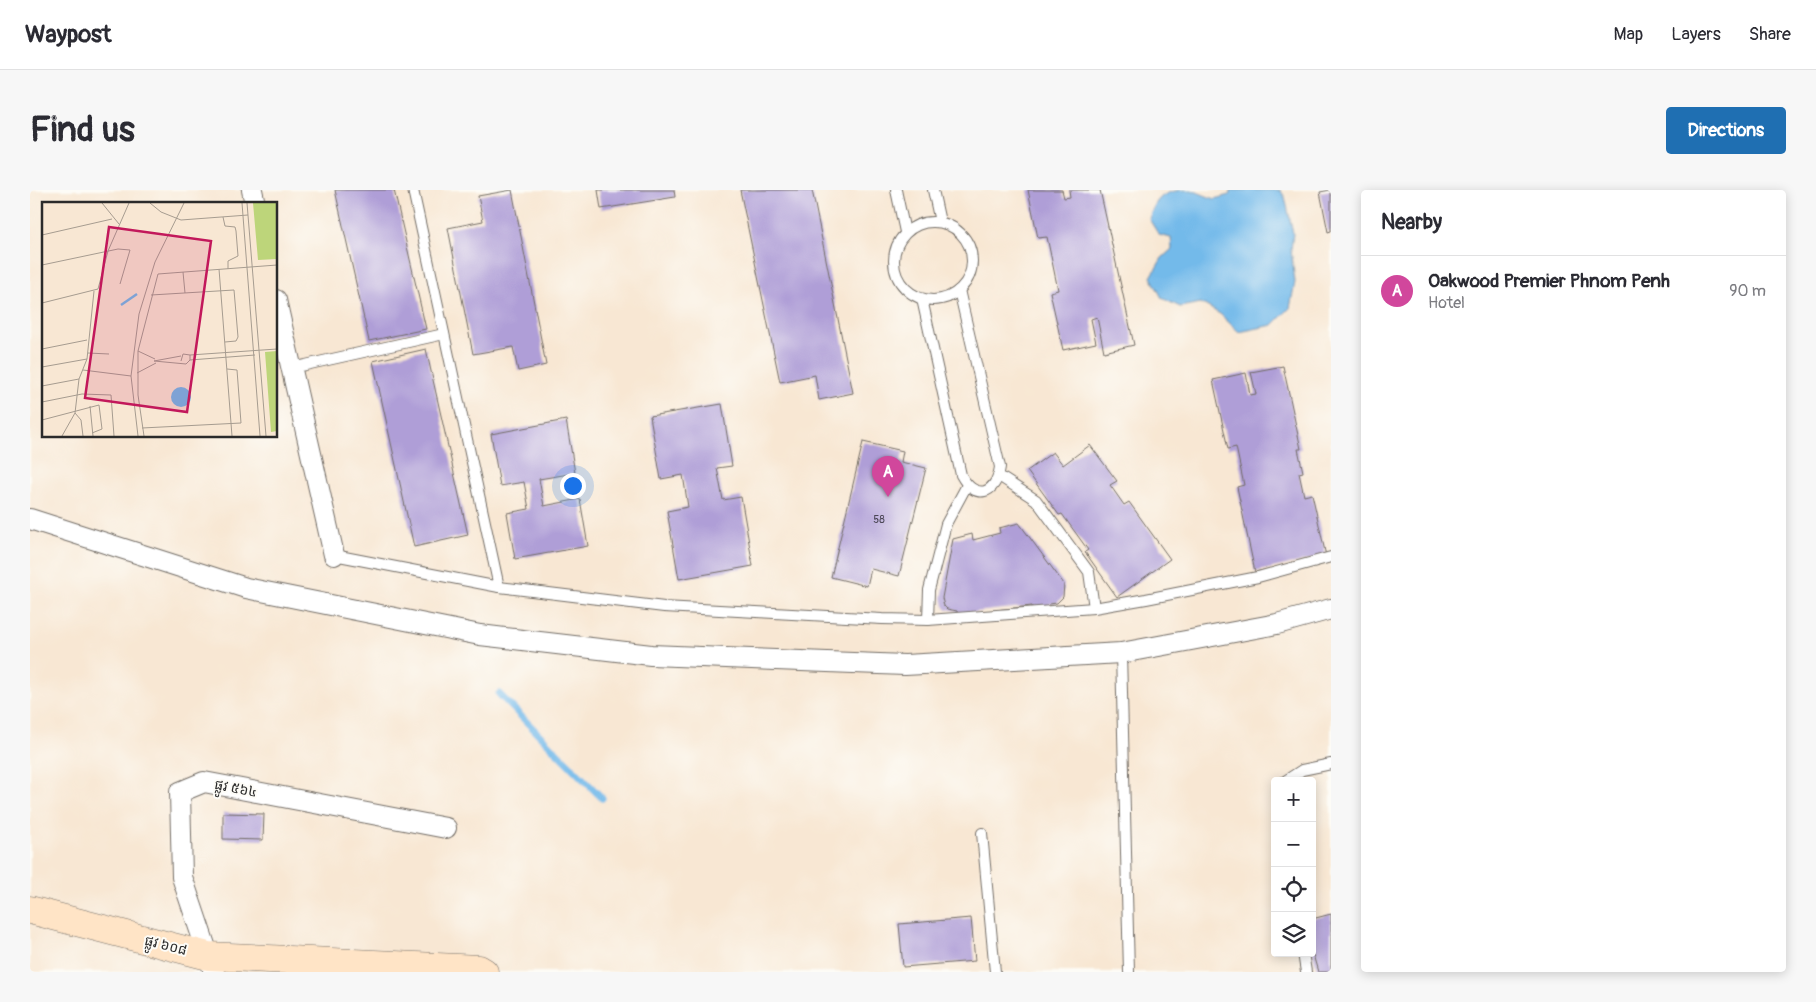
<!DOCTYPE html>
<html lang="en">
<head>
<meta charset="utf-8">
<style>
  body { margin:0; font-family:Pangolin,"Noto Sans Khmer",sans-serif; background:#f7f7f7; color:#2b2b33 }
  .controls { position:absolute; right:15px; bottom:15px; display:grid; overflow:hidden; border-radius:5px; box-shadow:0 2px 12px #0003 }
  .controls button { width:45px; height:45px; display:grid; place-items:center; padding:0; border:0; border-bottom:1px solid #e1e1e2; background:#fff; color:#2b2b33; font:25px sans-serif }
  .you { position:absolute; left:542px; top:295px; width:18px; height:18px; margin:-12px; border:4px solid #fff; border-radius:50%; background:#1a73e8; box-shadow:0 0 0 8px #1a73e833 }
  .badge { display:grid; place-items:center; width:32px; height:32px; border-radius:50%; background:#1f6fb2; color:#fff; font-size:16px; font-weight:700 }
  .pin { position:absolute; translate:-50% -41px; filter:drop-shadow(0 1px 2px #0008) }
  .pin::after { content:''; position:absolute; top:26px; width:18px; height:15px; background:inherit; clip-path:polygon(0 0,100% 0,50% 100%) }
  .list { margin:0; padding:0; list-style:none }
  h2 { display:flex; justify-content:space-between; align-items:center; height:65px; margin:0; padding:0 20px; font-size:21px }
  h2 small { font-size:16px; font-weight:400; color:#7c7c81 }
  .list li { display:grid; grid-template-columns:32px 1fr auto; gap:15px; align-items:center; box-sizing:border-box; height:70px; padding:0 20px; border-top:1px solid #e1e1e2 }
  .list b { display:block; font-size:19px; white-space:nowrap }
  .list p { margin:0; font-size:16px; white-space:nowrap; color:#7c7c81 }
  .list em { font-size:16px; font-style:normal; color:#7c7c81 }
  .icon { flex:none; width:28px; height:28px; fill:none; stroke:currentColor; stroke-width:2; stroke-linecap:round; stroke-linejoin:round }
  .map { position:relative; flex:none; width:1301px; height:782px; overflow:hidden; border-radius:5px }
  header { display:flex; align-items:center; gap:30px; box-sizing:border-box; height:70px; padding:0 25px; background:#fff; border-bottom:1px solid #e1e1e2 }
  header strong { font-size:24px }
  nav { display:flex; gap:28px; margin-inline-start:auto; font-size:18px }
  .intro { display:flex; align-items:center; justify-content:space-between; box-sizing:border-box; height:120px; padding:0 30px }
  h1 { margin:0; font-size:35px }
  .button { padding:12px 22px; border-radius:5px; background:#1f6fb2; color:#fff; font-size:18px; font-weight:700 }
  main { display:flex; gap:30px; padding:0 30px }
  aside { flex:1; background:#fff; border-radius:5px; box-shadow:0 2px 12px #0003 }
  .map>svg:first-child { display:block }
  .water { fill:#73baea; stroke:#4f728a }
  .lines { fill:none; stroke-linecap:round; stroke-linejoin:round }
  .stream { stroke:#73baea; stroke-width:7 }
  .building { fill:#af9ed7 }
  .lane-casing { stroke:#736d66; stroke-width:12 }
  .street-casing { stroke:#736d66; stroke-width:22 }
  .secondary-casing { stroke:#736d66; stroke-width:29 }
  .lane { stroke:#fff; stroke-width:10 }
  .street { stroke:#fff; stroke-width:20 }
  .secondary { stroke:#ffe4c6; stroke-width:28 }
  .labels { text-anchor:middle; stroke-width:4; stroke-linejoin:round; paint-order:stroke }
  .number-label { font-size:11px; fill:#4c4856 }
  .street-label { font-size:14px; fill:#2b2b2b; stroke:#fdfcf7 }
  .inset-river { fill:none; stroke:#73baea; stroke-width:2.5 }
  .inset-road { fill:none; stroke:#a69c90; stroke-width:1 }
  .view { fill:#c2185b; fill-opacity:0.15; stroke:#c2185b; stroke-width:2.5 }
  .inset-edge { fill:none; stroke:#2b2b2b; stroke-width:2.5 }
</style>
</head>
<body>
<header>
<strong>Waypost</strong>
<nav><a>Map</a><a>Layers</a><a>Share</a></nav>
</header>
<div class="intro"><h1>Find us</h1><a class="button">Directions</a></div>
<main>
<div class="map">
<svg width="1301" height="782" viewBox="0 0 1301 782">
  <rect width="100%" height="100%" fill="#fdfcf7"/>
  <filter id="ink" filterUnits="userSpaceOnUse"><feTurbulence type="fractalNoise" baseFrequency=".02" numOctaves="2"/><feDisplacementMap in="SourceGraphic" scale="10" xChannelSelector="R" yChannelSelector="G"/><feConvolveMatrix kernelMatrix="1 2 1 2 8 2 1 2 1" color-interpolation-filters="sRGB"/></filter>
  <filter id="wash" filterUnits="userSpaceOnUse"><feTurbulence type="fractalNoise" baseFrequency=".0096" numOctaves="4" result="noise"/><feDisplacementMap in="SourceGraphic" scale="20" xChannelSelector="R" yChannelSelector="G"/><feGaussianBlur stdDeviation="1.12" result="paint"/><feColorMatrix in="noise" values="0 0 0 0 0 0 0 0 0 0 0 0 0 0 0 0 0 1.4 0 .05"/><feComposite in="paint" operator="in"/></filter>
  <g filter="url(#wash)">
    <rect width="100%" height="100%" fill="#f8e7d3"/>
    <path class="water" d="M1162 0 1184 9 1199 5 1202 0H1250L1255 7 1263 43 1261 60 1265 92 1260 118 1243 135 1209 142 1190 124 1171 113 1150 117 1132 108 1121 87 1132 68 1142 59 1141 48 1129 45 1119 29C1127 3 1138 0 1162 0Z"/>
    <g class="lines">
      <polyline class="stream" points="469,504 572,608"/>
    </g>
    <g id="blocks">
      <g class="building">
        <polygon points="305,0 364,0 396,139 339,151"/>
        <polygon points="482,0 516,175 488,181 483,157 443,164 418,38 453,31 448,6"/>
        <polygon points="568,0 644,0 645,7 571,19"/>
        <polygon points="710,0 782,0 823,203 789,210 785,185 750,192"/>
        <polygon points="998,0 1032,0 1034,8 1040,7 1039,0 1070,0 1104,155 1074,162 1067,127 1061,129 1066,153 1033,160 1020,102 1028,100 1017,47 1008,48"/>
        <polygon points="1301,0 1301,41 1298,42 1290,2"/>
        <polygon points="396,159 438,345 384,357 343,171"/>
        <polygon points="1253,176 1271,259 1268,259 1273,282 1269,283 1274,306 1282,304 1296,366 1225,382 1207,297 1214,295 1206,257 1198,259 1183,190 1216,183 1220,205 1226,204 1221,182"/>
        <polygon points="692,214 702,276 687,278 693,310 711,307 723,376 649,389 637,321 658,317 653,285 631,289 620,226"/>
        <polygon points="536,230 545,283 509,289 514,316 550,309 558,356 485,369 477,323 499,319 494,292 470,296 461,244"/>
        <polygon points="833,252 873,261 871,272 896,278 869,386 841,379 837,396 801,387"/>
        <polygon points="1060,255 1087,291 1080,295 1094,315 1099,312 1140,369 1087,407 1055,362 1058,360 1032,324 1029,325 997,281 1023,262 1033,275"/>
        <polygon points="989,333 1034,394 1033,407 1027,413 1019,414 1019,418 1002,419 1002,416 946,422 928,426 927,421 917,419 914,416 912,408 923,349 942,344 943,350 970,343 969,338"/>
        <polygon points="193,623 234,624 233,650 193,649"/>
        <polygon points="1301,724 1301,782 1288,782 1282,761 1282,729"/>
        <polygon points="941,728 945,771 873,777 869,734"/>
      </g>
    </g>
  </g>
  <g filter="url(#ink)">
    <use href="#blocks" fill-opacity="0" stroke="#736d66" stroke-width="1"/>
    <g class="lines">
      <g class="lane-casing">
        <g id="lane">
          <polyline points="383,0 469,397"/>
          <polyline points="866,0 875,42"/>
          <polyline points="903,0 910,32"/>
          <circle cx="903" cy="71" r="39"/>
          <path d="M892 109 931 285C945 311 966 305 970 277L929 100"/>
          <polyline points="262,178 414,144"/>
          <polyline points="969,286 1006,310 1059,382 1064,418"/>
          <polyline points="304,365 469,397 634,417 852,429 898,430 1064,418 1116,409 1228,387 1301,367"/>
          <polyline points="898,430 899,400 916,334 937,295"/>
          <polyline points="1091,463 1099,782"/>
          <polyline points="1255,591 1272,580 1301,574"/>
          <polyline points="952,643 965,782"/>
          <polyline points="1273,763 1276,782"/>
        </g>
      </g>
      <g class="street-casing">
        <g id="street">
          <polyline points="222,0 225,14"/>
          <polyline points="246,110 304,365"/>
          <polyline points="0,329 216,398 450,445 621,465 875,475 1091,463 1247,434 1301,419"/>
          <polyline points="184,782 152,687 150,602 174,592 416,638"/>
        </g>
      </g>
      <g class="secondary-casing">
        <polyline id="secondary" points="0,720 178,766 449,779 454,782"/>
      </g>
      <use href="#lane" class="lane"/>
      <use href="#street" class="street"/>
      <use href="#secondary" class="secondary"/>
    </g>
  </g>
  <g class="labels">
    <g class="number-label">
      <text x="849" y="333">58</text>
    </g>
    <g class="street-label">
      <text transform="translate(206 598) rotate(11)" y="5">ផ្លូវ ៥៦៤</text>
      <text transform="translate(136 755) rotate(14)" y="5">ផ្លូវ ៦០៨</text>
    </g>
  </g>
  <g transform="translate(12 12)">
    <rect width="235" height="235" fill="#f8e7d3"/>
    <path d="M211 1H235V57L216 58ZM235 149V229L229 230 223 150Z" fill="#bdd57a"/>
    <path d="M129 195a10 10 0 1 1 20 0a10 10 0 1 1-20 0Z" fill="#73baea"/>
    <path class="inset-river" d="M79 103 95 92"/>
    <path class="inset-road" d="M60 1 77 22M108 1 119 10 139 18 206 13M200 1 218 234M205 1 224 234M181 15 183 24 193 25 194 29 196 54 186 59V67M0 33 70 17M0 63 76 47 88 48 78 82M177 67 190 234M141 70 143 91M109 93 192 88 196 135 194 139 183 140M0 101 56 87 66 49 87 1M0 147 45 138M96 149 113 157M46 151 67 152M148 153 235 147M139 154 112 159 144 162 148 158V153L141 152 139 159M148 158 213 153M0 165 45 157M41 168 89 174M95 171 114 161M0 184 37 177M0 200 40 192 69 193 72 234M48 204 51 234M33 211 39 218 41 234M0 218 57 203 60 227 50 231M100 226 199 221 195 168 185 167M20 234 33 211 37 177 45 157 52 89M96 234 89 174 97 112 113 60 142 1M102 234 96 193V149L116 72 235 63"/>
    <path class="view" d="M67 25 169 39 145 210 43 196Z"/>
    <rect width="235" height="235" class="inset-edge"/>
  </g>
</svg>
<div class="controls">
<button>+</button>
<button>−</button>
<button><svg class="icon" aria-label="locate" viewBox="0 0 24 24"><circle cx="12" cy="12" r="6"/><path d="M12 2v4M12 18v4M2 12h4M18 12h4"/></svg></button>
<button><svg class="icon" aria-label="layers" viewBox="0 0 24 24"><path d="M12 4l9 5-9 5-9-5zM3 14l9 5 9-5"/></svg></button>
</div>
<div class="you"></div>
<div class="pin badge" style="left:858px;top:307px;background:#d1479c">A</div>
</div>
<aside>
<h2>Nearby<small></small></h2>
<ul class="list">
<li><span class="badge" style="background:#d1479c">A</span><div><b>Oakwood Premier Phnom Penh</b><p>Hotel</p></div><em>90 m</em></li>
</ul>
</aside>
</main>
</body>
</html>
